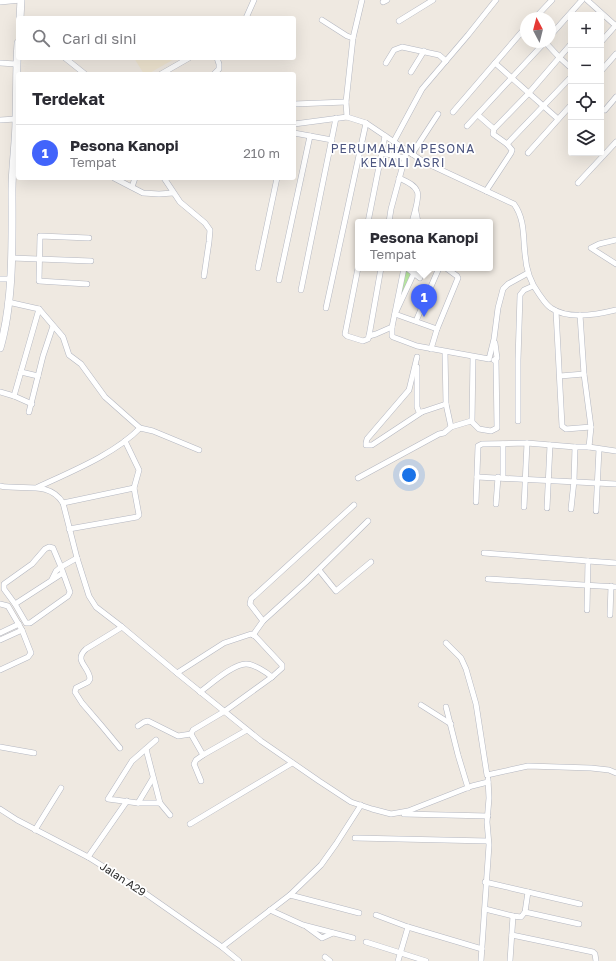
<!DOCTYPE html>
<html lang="id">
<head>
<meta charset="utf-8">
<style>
  body { margin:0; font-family:"Golos Text",sans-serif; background:#f2f2f3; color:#2b2b33 }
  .controls { position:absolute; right:12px; top:12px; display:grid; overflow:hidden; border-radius:4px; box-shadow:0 4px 16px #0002 }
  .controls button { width:36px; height:36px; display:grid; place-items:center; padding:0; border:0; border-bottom:1px solid #e1e1e2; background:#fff; color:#2b2b33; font:20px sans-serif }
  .compass { position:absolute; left:520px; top:12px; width:36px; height:36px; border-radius:50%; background:#fff; box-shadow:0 4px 16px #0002; rotate:353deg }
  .you { position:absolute; left:409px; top:475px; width:14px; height:14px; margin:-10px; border:3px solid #fff; border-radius:50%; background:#1a73e8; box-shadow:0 0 0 6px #1a73e833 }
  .badge { display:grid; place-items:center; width:26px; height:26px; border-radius:50%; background:#4264fb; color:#fff; font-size:13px; font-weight:700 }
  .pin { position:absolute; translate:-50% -33px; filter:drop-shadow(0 1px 2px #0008) }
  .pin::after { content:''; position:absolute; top:21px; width:14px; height:12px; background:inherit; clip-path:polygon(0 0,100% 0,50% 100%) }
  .popup { position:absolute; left:355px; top:219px; width:138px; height:52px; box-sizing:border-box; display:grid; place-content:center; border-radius:4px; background:#fff; filter:drop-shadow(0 1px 3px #0005); font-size:13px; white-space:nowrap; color:#7c7c81 }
  .popup b { font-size:15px; color:#2b2b33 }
  .popup::after { content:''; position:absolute; left:50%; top:100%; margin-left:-8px; border:8px solid transparent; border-top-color:#fff }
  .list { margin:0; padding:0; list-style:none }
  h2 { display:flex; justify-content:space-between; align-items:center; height:52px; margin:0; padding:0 16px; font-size:17px }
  h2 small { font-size:13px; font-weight:400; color:#7c7c81 }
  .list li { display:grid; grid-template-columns:26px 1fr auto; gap:12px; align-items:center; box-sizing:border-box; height:56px; padding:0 16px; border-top:1px solid #e1e1e2 }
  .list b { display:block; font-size:15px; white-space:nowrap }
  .list p { margin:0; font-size:13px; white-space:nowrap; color:#7c7c81 }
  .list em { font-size:13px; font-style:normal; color:#7c7c81 }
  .icon { flex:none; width:22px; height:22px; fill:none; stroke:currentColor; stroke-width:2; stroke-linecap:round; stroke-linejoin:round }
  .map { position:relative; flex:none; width:616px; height:961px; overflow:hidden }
  .search { position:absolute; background:#fff; box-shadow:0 4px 16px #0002; left:16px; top:16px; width:280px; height:44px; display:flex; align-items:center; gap:10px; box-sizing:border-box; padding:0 14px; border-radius:4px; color:#7c7c81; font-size:15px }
  .panel { position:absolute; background:#fff; box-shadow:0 4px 16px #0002; left:16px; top:72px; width:280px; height:108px; border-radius:4px }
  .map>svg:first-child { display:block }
  .education { fill:#f0e6d1 }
  .green { fill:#b6e59e }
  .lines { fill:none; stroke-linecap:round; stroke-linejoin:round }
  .street-casing { stroke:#b4b7c1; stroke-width:6 }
  .secondary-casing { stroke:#b4b7c1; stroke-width:8 }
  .street { stroke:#fff; stroke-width:5 }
  .secondary { stroke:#fff; stroke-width:7 }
  .labels { text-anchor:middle; stroke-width:3.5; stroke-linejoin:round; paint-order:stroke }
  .street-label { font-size:11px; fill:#2e2e2e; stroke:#fff }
  .neighbourhood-label { font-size:12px; letter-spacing:1px; fill:#4d5680; stroke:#fff }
</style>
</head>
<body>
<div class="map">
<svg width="616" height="961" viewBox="0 0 616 961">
  <rect width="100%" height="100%" fill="#efe9e1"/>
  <polygon class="education" points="134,58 176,58 148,74 144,74"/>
  <polygon class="green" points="405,268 412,274 399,303"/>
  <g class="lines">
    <g class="street-casing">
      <g id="street">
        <polyline points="587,0 616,26"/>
        <polyline points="0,2 21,0"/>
        <polyline points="383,2 387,0"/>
        <polyline points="246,18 254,0"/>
        <polyline points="535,18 552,0"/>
        <polyline points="322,20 347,36 353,38"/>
        <polyline points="399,21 433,0"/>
        <polyline points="550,36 582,0"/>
        <polyline points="545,42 559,57 571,68"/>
        <polyline points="601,42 616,25"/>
        <polyline points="65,58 85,74"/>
        <polyline points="0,63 16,64"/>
        <polyline points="386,63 394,50 402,47 439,55 446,61"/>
        <polyline points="495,63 558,119"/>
        <polyline points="601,71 616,54"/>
        <polyline points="411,72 424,51"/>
        <polyline points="161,74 189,58"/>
        <polyline points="214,74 219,69 219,64 217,58"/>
        <polyline points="294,104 346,102"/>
        <polyline points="605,110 616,97"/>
        <polyline points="453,112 526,27"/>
        <polyline points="478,115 494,129"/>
        <polyline points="347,117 346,102 353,38 362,0"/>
        <polyline points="0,120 16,119"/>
        <path d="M294 124 347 117 366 123 424 162 514 204C525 219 523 237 525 254 526 269 530 282 539 294 542 298 546 305 551 308 568 320 596 315 616 310"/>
        <polyline points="467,126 545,42"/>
        <polyline points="294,133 332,140"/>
        <polyline points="394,141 422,89 468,35 496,0"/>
        <polyline points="507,144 571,77"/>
        <polyline points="382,153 405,158"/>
        <polyline points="528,153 571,105"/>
        <polyline points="412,154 438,114"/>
        <polyline points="114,178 143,193 159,194 173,193"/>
        <polyline points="164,178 180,202 205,223 210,230 209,242 204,276"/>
        <path d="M399 178C405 181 414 184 417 191 420 196 414 215 412 222"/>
        <polyline points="578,183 616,142"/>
        <polyline points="132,187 135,178"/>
        <polyline points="486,191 511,153 512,150 507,144 493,134 494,129 528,94 571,44"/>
        <polyline points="416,212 418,222"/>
        <polyline points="368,222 385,136"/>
        <polyline points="389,222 391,209 407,150"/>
        <polyline points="616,240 599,244 591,248 616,264"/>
        <polyline points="12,258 91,261"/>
        <polyline points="258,268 277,178"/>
        <polyline points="358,268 345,334 347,336 363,341 368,339 369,336 381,268"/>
        <polyline points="407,268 420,278"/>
        <polyline points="414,273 395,314 437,329"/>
        <polyline points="0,279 10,279"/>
        <polyline points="279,280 310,136"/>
        <polyline points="87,284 39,281 40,236 89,238"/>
        <polyline points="301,290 336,118"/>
        <path d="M8 302 39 309 63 337 69 355 81 364 105 397 140 428C115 454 70 472 38 487"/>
        <polyline points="326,308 366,123"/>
        <polyline points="556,311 562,426 566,429 591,427"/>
        <polyline points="580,315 584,374 591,427 589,447"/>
        <polyline points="416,321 439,268"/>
        <polyline points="392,327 392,336 393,337 417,346 489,359 494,339 498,308 503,289 508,284 528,273"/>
        <polyline points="369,336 376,334 392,327 404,268"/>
        <polyline points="431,349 437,329 458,278 457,276 446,268"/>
        <polyline points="417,357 409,390 367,439 366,443 366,445 372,445 422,412"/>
        <polyline points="494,360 497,358 495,343"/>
        <polyline points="417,367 417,407 419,412 422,412 446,404"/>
        <polyline points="21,372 38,376"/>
        <polyline points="560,376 584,374"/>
        <polyline points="0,392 14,396 32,404"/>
        <polyline points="14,396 39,309"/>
        <polyline points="29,412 43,356 53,326"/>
        <polyline points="472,421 473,357"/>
        <polyline points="518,421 518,360 520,295 524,290 533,286"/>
        <polyline points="451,427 471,421 479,429 491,431 497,428 496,360"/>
        <polyline points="140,428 153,431 199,450"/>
        <polyline points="477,477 616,484"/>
        <polyline points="358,478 439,434 444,433 451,427 446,404 445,352"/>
        <polyline points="503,478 503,444"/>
        <path d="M0 486C22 491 49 480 63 503L77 558 89 596 96 607 122 627 177 673 261 741 319 781 351 802 372 809 391 814 408 811 472 786 488 782"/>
        <polyline points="476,502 478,446 482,444 527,443 575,447 589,447 616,451"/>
        <polyline points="63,503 134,488"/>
        <polyline points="496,504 498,477"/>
        <polyline points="524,507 527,443"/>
        <polyline points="547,508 550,445"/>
        <polyline points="571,509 574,481 575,447"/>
        <polyline points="596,511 599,449"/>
        <polyline points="69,529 137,517 139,515 134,488 139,470 125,441"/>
        <polyline points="484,553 588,561 587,610"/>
        <polyline points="588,561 616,563"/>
        <polyline points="319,570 336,591 371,562"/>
        <polyline points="63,573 15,604 26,623 30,623 68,596 70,592 61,567 77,558"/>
        <polyline points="488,579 616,587"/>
        <polyline points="0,604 8,606 22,630 31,653 28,657 0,670"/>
        <polyline points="15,604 4,589 4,584 32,564 45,549 49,547 53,548 61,567 56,571 52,579"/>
        <polyline points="610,615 611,586"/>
        <polyline points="263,621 250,604 251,599 354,505"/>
        <polyline points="0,633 19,624"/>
        <polyline points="253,635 263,621 306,582 368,521"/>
        <polyline points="0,640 22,630"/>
        <polyline points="446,643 461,658 466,669 476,704 487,775 528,766 591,768 609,770 616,773"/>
        <polyline points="177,673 224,643 251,634 255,636 282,665 282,668 272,677"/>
        <path d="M200 692C211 684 233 664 246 664 254 664 266 672 272 677L225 711 193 730 191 734 203 755 247 730"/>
        <polyline points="421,705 451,724"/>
        <polyline points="446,707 458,755 468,788"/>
        <polyline points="138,726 144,722 148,721 178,736 191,734"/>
        <polyline points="156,740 132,761 108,799 138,803 160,803 170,815"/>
        <polyline points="0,747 34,753"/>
        <path d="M120 748 101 725 82 703 75 692 76 688 88 682 90 679C89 666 73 661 86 649L122 627"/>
        <polyline points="146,749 160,803"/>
        <polyline points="201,781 194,764 196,760 203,755"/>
        <polyline points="138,803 153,778"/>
        <polyline points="0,809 17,820 88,857 139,889 222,947 239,961"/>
        <polyline points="404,814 488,816"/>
        <polyline points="190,824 292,763"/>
        <polyline points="35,830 61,788"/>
        <polyline points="355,838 488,841"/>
        <polyline points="88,857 127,801"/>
        <polyline points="485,882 580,904"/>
        <polyline points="290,895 359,913"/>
        <polyline points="485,909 513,916 521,917 525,912 528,892"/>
        <polyline points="270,910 303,925 353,938"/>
        <polyline points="525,912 579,924"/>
        <polyline points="376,915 408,927 482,949"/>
        <polyline points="307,927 322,938 333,933"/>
        <polyline points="512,935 593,952 595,954 596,961"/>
        <polyline points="366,942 426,961"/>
        <polyline points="222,947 290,895 321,865 336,844 361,805"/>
        <polyline points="325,957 330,961"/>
        <polyline points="398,961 408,927"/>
        <polyline points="481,961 489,845 487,822 489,798 488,779"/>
        <polyline points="510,961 513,916"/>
      </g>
    </g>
    <g class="secondary-casing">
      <g id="secondary">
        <polyline points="20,18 21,0"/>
        <path d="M0 348C14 300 12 239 12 190 12 166 16 143 16 119 17 94 16 69 18 43"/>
      </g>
    </g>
    <use href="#street" class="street"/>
    <use href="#secondary" class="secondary"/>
  </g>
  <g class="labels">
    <g class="street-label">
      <text transform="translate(123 879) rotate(33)" y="4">Jalan A29</text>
    </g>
    <g class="neighbourhood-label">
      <text x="403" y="153">PERUMAHAN PESONA<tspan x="403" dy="14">KENALI ASRI</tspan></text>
    </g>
  </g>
</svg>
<div class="controls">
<button>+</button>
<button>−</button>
<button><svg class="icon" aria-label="locate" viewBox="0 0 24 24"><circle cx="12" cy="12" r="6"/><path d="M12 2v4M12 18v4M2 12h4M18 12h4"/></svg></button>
<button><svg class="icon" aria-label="layers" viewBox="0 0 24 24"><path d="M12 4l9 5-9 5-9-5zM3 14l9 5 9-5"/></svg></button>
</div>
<svg class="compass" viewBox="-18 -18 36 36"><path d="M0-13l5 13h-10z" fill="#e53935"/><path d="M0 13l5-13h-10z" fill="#7c7c81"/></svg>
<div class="you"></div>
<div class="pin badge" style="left:424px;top:317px">1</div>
<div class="popup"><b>Pesona Kanopi</b>Tempat</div>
<div class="search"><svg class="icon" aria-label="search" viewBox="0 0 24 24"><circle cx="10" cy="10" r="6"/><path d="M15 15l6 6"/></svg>Cari di sini</div>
<section class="panel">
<h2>Terdekat<small></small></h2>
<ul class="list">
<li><span class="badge">1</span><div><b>Pesona Kanopi</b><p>Tempat</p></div><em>210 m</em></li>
</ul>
</section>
</div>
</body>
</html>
